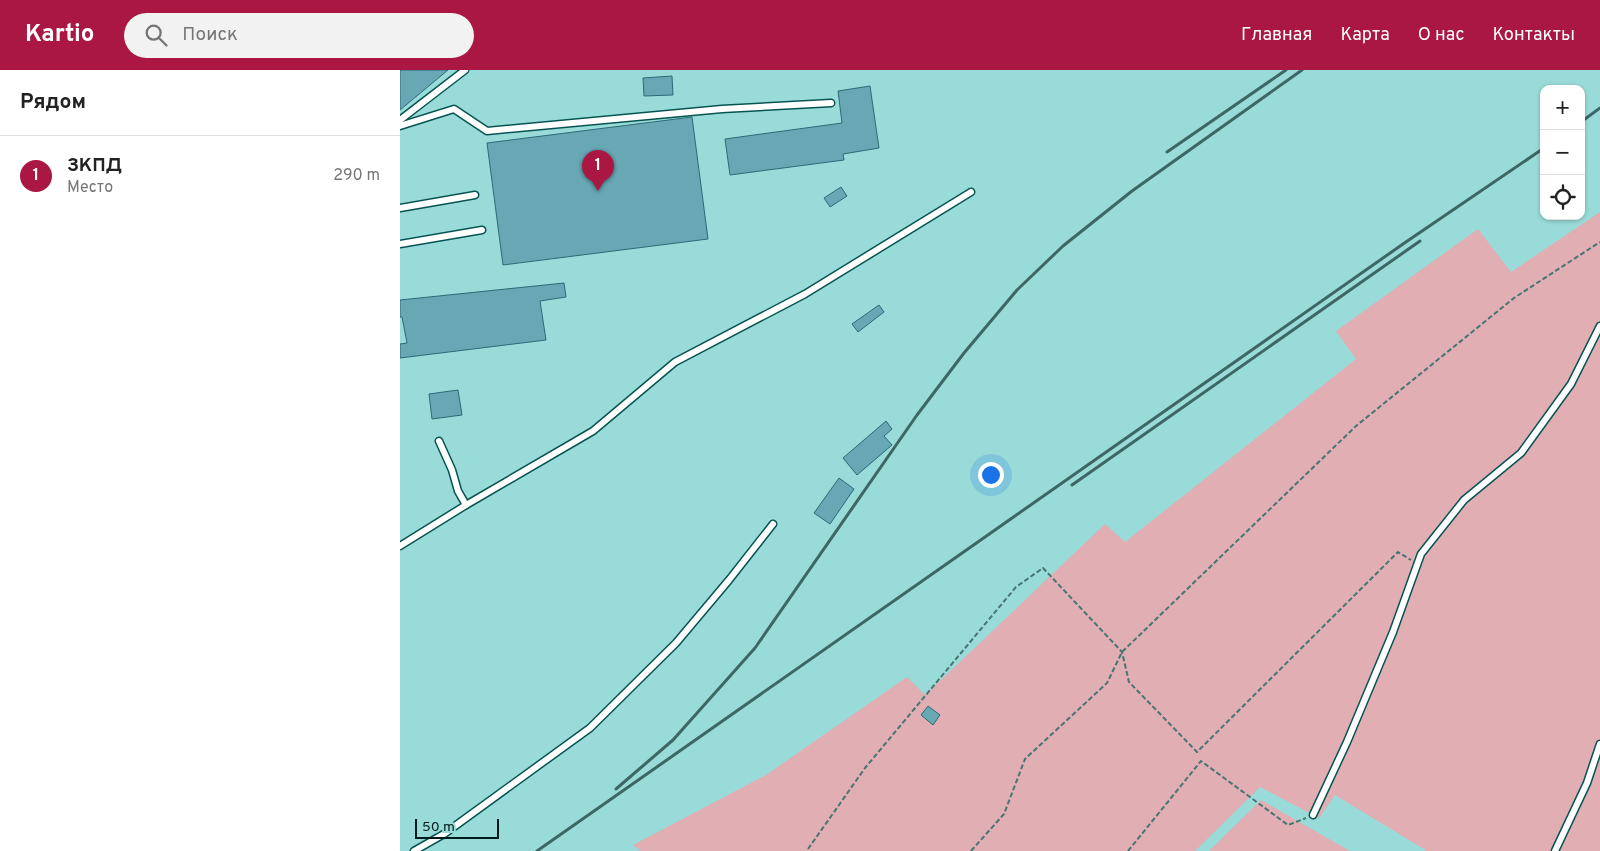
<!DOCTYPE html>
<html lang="ru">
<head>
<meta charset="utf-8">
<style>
  body { margin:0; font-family:Overpass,sans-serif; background:#f2f2f2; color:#222 }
  .controls { position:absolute; right:15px; top:15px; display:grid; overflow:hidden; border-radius:10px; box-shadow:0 1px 4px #0004 }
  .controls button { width:45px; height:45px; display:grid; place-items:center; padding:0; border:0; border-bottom:1px solid #e0e0e0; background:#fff; color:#222; font:25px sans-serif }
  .scale { position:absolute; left:15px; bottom:12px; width:84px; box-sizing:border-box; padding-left:5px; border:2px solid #001a1a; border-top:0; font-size:14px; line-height:18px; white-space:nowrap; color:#001a1a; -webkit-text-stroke:4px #99dbd8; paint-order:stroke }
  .you { position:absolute; left:590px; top:404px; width:18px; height:18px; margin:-12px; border:4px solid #fff; border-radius:50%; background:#1a73e8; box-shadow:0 0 0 8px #1a73e833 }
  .badge { display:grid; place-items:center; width:32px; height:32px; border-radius:50%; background:#ab1743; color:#fff; font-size:16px; font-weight:700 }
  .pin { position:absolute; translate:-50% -41px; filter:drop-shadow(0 1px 2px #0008) }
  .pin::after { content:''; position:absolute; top:26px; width:18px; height:15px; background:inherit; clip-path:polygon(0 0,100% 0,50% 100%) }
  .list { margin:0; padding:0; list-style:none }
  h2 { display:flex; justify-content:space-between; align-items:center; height:65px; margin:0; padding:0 20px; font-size:21px }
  h2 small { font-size:16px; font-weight:400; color:#767676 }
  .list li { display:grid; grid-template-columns:32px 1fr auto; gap:15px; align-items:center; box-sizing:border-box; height:80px; padding:0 20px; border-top:1px solid #e0e0e0 }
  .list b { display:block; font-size:19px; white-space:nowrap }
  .list p { margin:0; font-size:16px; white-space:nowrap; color:#767676 }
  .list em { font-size:16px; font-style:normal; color:#767676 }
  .icon { flex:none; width:28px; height:28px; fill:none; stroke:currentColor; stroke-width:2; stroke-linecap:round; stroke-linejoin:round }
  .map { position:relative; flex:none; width:1200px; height:781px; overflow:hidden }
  header { display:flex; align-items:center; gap:30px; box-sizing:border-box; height:70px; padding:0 25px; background:#ab1743; color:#fff }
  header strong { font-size:24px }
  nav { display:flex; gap:28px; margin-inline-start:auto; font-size:18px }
  .search { width:350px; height:45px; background:#f2f2f2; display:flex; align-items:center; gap:12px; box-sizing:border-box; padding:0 18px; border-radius:28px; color:#767676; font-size:19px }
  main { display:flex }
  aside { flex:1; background:#fff }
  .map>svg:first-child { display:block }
  .green { fill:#e0aeb3 }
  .building { fill:#68a7b4; stroke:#2b6b77 }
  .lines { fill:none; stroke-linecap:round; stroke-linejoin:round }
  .service-casing { stroke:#065452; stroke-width:9 }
  .path { stroke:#487473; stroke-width:2; stroke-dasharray:5 2.5; stroke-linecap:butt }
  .service { stroke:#fff; stroke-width:6 }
  .rail { stroke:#3d6765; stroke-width:3 }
</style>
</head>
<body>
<header>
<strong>Kartio</strong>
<div class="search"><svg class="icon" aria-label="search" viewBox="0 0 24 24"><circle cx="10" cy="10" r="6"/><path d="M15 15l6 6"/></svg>Поиск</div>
<nav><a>Главная</a><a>Карта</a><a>О нас</a><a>Контакты</a></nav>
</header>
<main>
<aside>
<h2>Рядом<small></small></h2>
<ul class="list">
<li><span class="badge">1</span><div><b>ЗКПД</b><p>Место</p></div><em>290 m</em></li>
</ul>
</aside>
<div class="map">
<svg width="1200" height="781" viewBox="0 0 1200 781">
  <rect width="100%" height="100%" fill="#99dbd8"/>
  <g class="green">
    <polygon points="1200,142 1200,781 1027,781 935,725 919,748 860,717 795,781 241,781 233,775 366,705 507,607 525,625 705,454 725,472 956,289 936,261 1078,159 1111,202"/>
    <polygon points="861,730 950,781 809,781"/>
  </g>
  <g class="building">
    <polygon points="0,0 48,0 0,40"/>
    <polygon points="272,6 273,25 244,26 243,8"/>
    <polygon points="470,16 479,78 443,84 444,90 330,105 325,69 442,53 438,21"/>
    <polygon points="292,47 308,169 103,195 87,73"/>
    <polygon points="441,117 447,126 430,137 424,128"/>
    <polygon points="164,213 166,227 140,231 146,270 0,288 0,274 7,273 2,247 0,247 0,230"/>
    <polygon points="479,235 484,242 458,262 452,254"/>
    <polygon points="58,320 62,345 32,349 29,324"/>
    <polygon points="486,351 492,359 484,366 492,375 457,405 443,388"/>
    <polygon points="439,408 454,419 430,454 414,443"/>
    <polygon points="528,636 540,645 533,655 521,645"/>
  </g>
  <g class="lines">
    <g class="service-casing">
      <g id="service">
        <polyline points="0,50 65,0"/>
        <polyline points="0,56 54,39 87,61 322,39 431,33"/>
        <polyline points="0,138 75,125"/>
        <polyline points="0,174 82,160"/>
        <polyline points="39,371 52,400 58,421 66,435 193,361 275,292 405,224 571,122"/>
        <polyline points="0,476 66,435"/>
        <polyline points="913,745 947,672 993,562 1021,484 1064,430 1121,383 1171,314 1200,256"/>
        <polyline points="14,781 44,764 190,658 276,573 329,510 373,454"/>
        <polyline points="1155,781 1187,713 1200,674"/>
      </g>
    </g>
    <g class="path">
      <polyline points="408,779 465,698 616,517 643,498 722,582 729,612 797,682 998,482 1011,490"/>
      <polyline points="571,781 604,744 625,689 707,613 722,582 956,356 1114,228 1200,172"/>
      <polyline points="728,781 801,691 888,755 906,748"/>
    </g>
    <use href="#service" class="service"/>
    <g class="rail">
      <polyline points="1181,52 1200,38"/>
      <polyline points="767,82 886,0"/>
      <polyline points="672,415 1020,171"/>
      <polyline points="216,719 273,670 355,578 517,345 564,283 617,220 663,176 732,121 902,0"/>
      <polyline points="137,781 1003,174 1144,78"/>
    </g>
  </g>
</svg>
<div class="controls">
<button>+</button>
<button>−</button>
<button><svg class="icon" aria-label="locate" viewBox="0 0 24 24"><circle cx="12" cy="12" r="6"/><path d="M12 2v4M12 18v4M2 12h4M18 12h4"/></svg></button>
</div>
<div class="scale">50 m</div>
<div class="you"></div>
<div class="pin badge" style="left:198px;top:121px">1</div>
</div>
</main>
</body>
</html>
